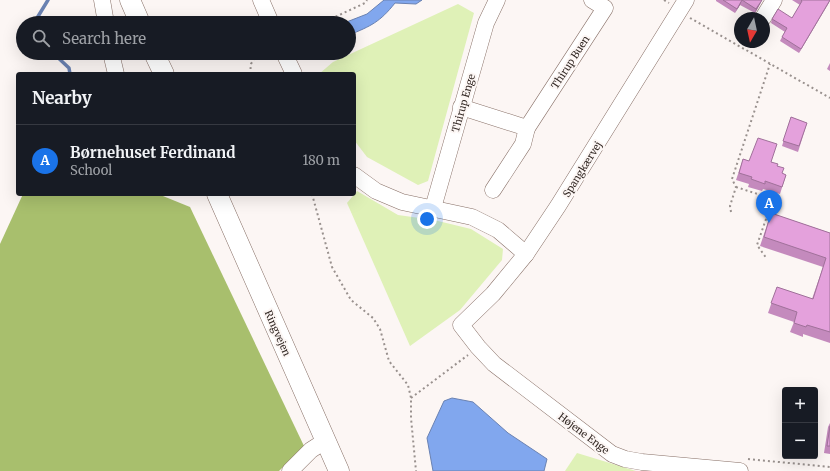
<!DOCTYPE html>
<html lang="en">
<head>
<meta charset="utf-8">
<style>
  body { margin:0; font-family:Merriweather,serif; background:#20242c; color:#f1f3f6 }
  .controls { position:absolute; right:12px; bottom:12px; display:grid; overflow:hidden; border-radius:4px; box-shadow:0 4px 16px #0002 }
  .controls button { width:36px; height:36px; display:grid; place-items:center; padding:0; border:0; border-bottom:1px solid #363941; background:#171b24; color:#f1f3f6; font:20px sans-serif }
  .compass { position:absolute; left:734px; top:12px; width:36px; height:36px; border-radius:50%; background:#171b24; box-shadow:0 4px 16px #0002; rotate:189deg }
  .you { position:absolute; left:427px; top:219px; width:14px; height:14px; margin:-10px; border:3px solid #fff; border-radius:50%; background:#1a73e8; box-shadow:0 0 0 6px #1a73e833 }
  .badge { display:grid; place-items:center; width:26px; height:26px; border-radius:50%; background:#1a73e8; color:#fff; font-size:13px; font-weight:700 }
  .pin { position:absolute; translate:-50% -33px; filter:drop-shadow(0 1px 2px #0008) }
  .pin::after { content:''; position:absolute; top:21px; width:14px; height:12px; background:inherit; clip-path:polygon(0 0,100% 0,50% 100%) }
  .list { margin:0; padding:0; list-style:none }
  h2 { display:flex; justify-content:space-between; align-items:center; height:52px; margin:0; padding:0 16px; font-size:17px }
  h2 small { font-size:13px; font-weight:400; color:#9ea1a6 }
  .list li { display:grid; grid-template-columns:26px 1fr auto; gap:12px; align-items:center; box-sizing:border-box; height:72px; padding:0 16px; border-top:1px solid #363941 }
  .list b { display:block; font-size:15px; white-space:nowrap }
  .list p { margin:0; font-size:13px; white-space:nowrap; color:#9ea1a6 }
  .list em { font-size:13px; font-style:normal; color:#9ea1a6 }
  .icon { flex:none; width:22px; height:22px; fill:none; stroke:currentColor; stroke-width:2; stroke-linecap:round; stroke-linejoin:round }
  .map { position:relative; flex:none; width:830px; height:471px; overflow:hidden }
  .search { position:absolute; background:#171b24; box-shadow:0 4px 16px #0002; left:16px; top:16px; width:340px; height:44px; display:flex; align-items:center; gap:10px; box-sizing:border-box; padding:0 14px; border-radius:22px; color:#9ea1a6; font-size:15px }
  .panel { position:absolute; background:#171b24; box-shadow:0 4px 16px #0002; left:16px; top:72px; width:340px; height:124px; border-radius:4px }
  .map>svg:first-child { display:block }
  .green { fill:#dff1b7 }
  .forest { fill:#a8bf6d }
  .water { fill:#81a7ee; stroke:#6a82b2 }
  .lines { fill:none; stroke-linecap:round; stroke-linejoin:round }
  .stream { stroke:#6a82b2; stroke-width:3.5 }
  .minor-casing { stroke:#887067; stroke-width:17 }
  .major-casing { stroke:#887067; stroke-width:21 }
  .path { stroke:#99918e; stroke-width:2; stroke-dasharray:2 3; stroke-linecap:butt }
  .minor { stroke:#fff; stroke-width:16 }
  .major { stroke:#fff; stroke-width:20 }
  .wall { fill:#c48abd }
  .shaded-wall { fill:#a0719a }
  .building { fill:#e4a1dc; stroke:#a0719a }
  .labels { text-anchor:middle; stroke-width:4; stroke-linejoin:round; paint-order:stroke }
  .street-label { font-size:10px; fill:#342a26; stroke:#fcf6f4 }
</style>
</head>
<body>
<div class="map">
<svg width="830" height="471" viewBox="0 0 830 471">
  <rect width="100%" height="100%" fill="#fcf6f4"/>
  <g class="green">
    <polygon points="458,4 474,13 428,181 418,185 367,157 354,140 354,74 319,74 333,62"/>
    <polygon points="357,191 398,215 434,220 471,229 503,249 502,260 460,310 410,346 347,203"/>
    <polygon points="577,453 636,471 565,471"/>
  </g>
  <polygon class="forest" points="23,194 158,194 190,207 304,446 279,471 0,471 0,244"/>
  <g class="water">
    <path d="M384 0H422L416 4 395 3C380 22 371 26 349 35V23H344L367 14Z"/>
    <polygon points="452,398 473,402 508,433 547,459 544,471 433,471 427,438 444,401"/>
  </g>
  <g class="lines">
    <g class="stream">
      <polyline points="34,23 48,0"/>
      <polyline points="53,53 69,68 70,74"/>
    </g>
    <g class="minor-casing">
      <g id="minor">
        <polyline points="102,0 106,23"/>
        <polyline points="261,0 271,23"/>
        <polyline points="686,0 558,206 526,254 493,294 461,325 478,347 494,364 612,454 625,459 642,462 740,471"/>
        <polyline points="763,18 774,0"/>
        <polyline points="111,53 116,74"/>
        <polyline points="284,53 294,74"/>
        <polyline points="461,107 527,128 605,8 592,0"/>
        <polyline points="354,175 376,191 402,202 472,217 498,230 526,254"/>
        <polyline points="493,190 523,144 527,128"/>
        <polyline points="433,208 486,23 497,0"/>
        <polyline points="290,471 311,450 325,441"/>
      </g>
    </g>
    <g class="major-casing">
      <g id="major">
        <polyline points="130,0 140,23"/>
        <polyline points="154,53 164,74"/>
        <polyline points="217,194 339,471"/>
      </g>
    </g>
    <g class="path">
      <polyline points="664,0 669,3"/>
      <polyline points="690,18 830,98"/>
      <polyline points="322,23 365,3 367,0"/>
      <polyline points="250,74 251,64 257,53"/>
      <polyline points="736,187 773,199 757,245 767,259"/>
      <polyline points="312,194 332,267 351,300 373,318 380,329 389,361 408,385 411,398 411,418 416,471"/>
      <polyline points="731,212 730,206 736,187 732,179 770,64"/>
      <polyline points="411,398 468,355"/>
      <polyline points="748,459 830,467"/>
    </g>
    <use href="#minor" class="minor"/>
    <use href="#major" class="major"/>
  </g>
  <g class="wall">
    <polygon points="716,0 762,0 760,4 755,13 740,5 735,13 716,1"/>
    <polygon points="792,0 830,0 799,53 780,41 782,37 785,32 771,23 772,19 792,18 800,5"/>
    <polygon points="830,63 830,71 827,69"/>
    <polygon points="791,117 807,123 798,152 782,146"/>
    <polygon points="743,159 749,161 771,162 777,166 782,173 786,175 780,194 763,189 762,191 748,187 749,184 736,180"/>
    <polygon points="771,213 830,233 830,343 803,334 803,337 790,332 794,322 768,313 777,287 812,299 823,267 760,246"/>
    <polygon points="830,423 830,454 824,453 828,427"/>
  </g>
  <g class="shaded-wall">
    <polygon points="742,0 740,5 735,13 737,9"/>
    <polygon points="762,0 760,4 755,13 756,9"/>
    <polygon points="830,0 830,1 799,53 801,49"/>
  </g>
  <g class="building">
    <polygon points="723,0 762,0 756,9 742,0 737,9"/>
    <polygon points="801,0 830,0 801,49 782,37 787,28 772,19 778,9 792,18 802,1"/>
    <polygon points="791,117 807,123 799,146 783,141"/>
    <polygon points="758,138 777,144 771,162 778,164 777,166 784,168 782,173 786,175 782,187 765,181 765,184 751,179 752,177 739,173 743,159 749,161"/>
    <polygon points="771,213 830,233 830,332 807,325 806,327 794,323 797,312 771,303 777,287 813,299 826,258 764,237"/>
    <polygon points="830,426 830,446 827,446"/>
  </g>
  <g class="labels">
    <g class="street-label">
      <text transform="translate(570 62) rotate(-57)" y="4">Thirup Buen</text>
      <text transform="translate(463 103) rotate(-74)" y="4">Thirup Enge</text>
      <text transform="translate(582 169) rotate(-58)" y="4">Spangkærvej</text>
      <text transform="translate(278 333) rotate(66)" y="4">Ringvejen</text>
      <text transform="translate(584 433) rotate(37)" y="4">Højene Enge</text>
    </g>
  </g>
</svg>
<div class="controls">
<button>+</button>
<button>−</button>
</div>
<svg class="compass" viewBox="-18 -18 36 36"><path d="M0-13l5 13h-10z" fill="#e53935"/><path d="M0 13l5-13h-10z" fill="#9ea1a6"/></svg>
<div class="you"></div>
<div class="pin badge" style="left:769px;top:223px">A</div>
<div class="search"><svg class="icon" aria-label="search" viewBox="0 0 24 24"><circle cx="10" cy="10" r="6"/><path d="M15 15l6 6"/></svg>Search here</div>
<section class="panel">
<h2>Nearby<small></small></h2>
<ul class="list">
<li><span class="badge">A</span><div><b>Børnehuset Ferdinand</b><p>School</p></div><em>180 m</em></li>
</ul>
</section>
</div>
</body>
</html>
